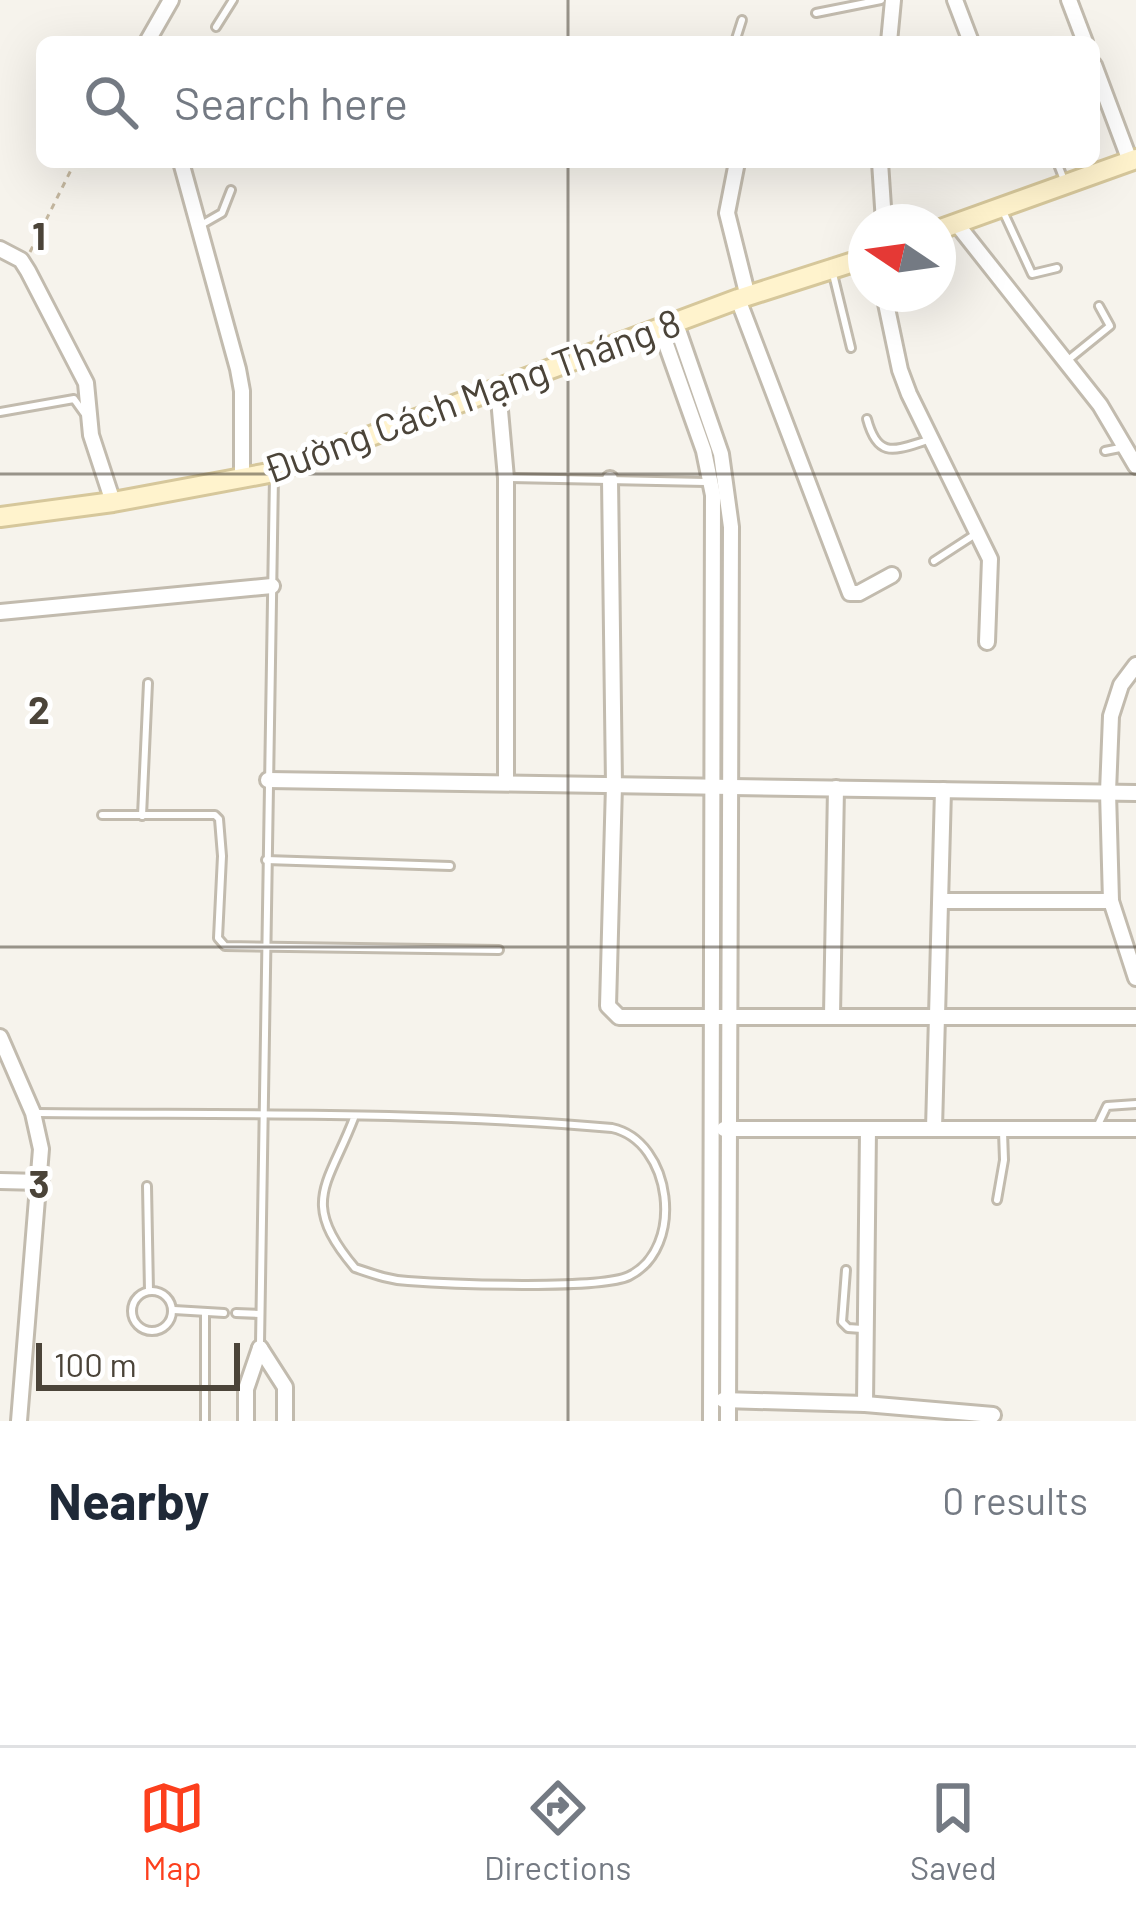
<!DOCTYPE html>
<html lang="en">
<head>
<meta charset="utf-8">
<style>
  body { margin:0; font-family:Barlow,sans-serif; background:#f2f2f3; color:#1f2937 }
  .compass { position:absolute; left:848px; top:204px; width:108px; height:108px; border-radius:50%; background:#fff; box-shadow:0 12px 48px #0002; rotate:283deg }
  .scale { position:absolute; left:36px; bottom:30px; width:204px; box-sizing:border-box; padding-left:12px; border:6px solid #4b4439; border-top:0; font-size:33px; line-height:42px; white-space:nowrap; color:#4b4439; -webkit-text-stroke:9px #fff; paint-order:stroke }
  .list { margin:0; padding:0; list-style:none }
  h2 { display:flex; justify-content:space-between; align-items:center; height:156px; margin:0; padding:0 48px; font-size:51px }
  h2 small { font-size:39px; font-weight:400; color:#747a83 }
  .icon { flex:none; width:66px; height:66px; fill:none; stroke:currentColor; stroke-width:2; stroke-linecap:round; stroke-linejoin:round }
  .map { position:relative; flex:none; width:1136px; height:1421px; overflow:hidden }
  .search { position:absolute; background:#fff; box-shadow:0 12px 48px #0002; left:36px; right:36px; top:36px; height:132px; display:flex; align-items:center; gap:30px; box-sizing:border-box; padding:0 42px; border-radius:18px; color:#747a83; font-size:45px }
  .sheet { height:324px; background:#fff }
  nav { display:flex; justify-content:space-around; align-items:center; box-sizing:border-box; height:168px; border-top:3px solid #e0e1e3; background:#fff; font-size:33px; color:#747a83 }
  nav a { display:grid; justify-items:center; gap:6px }
  nav .on { color:#fc3f1d }
  .map>svg:first-child { display:block }
  .lines { fill:none; stroke-linecap:round; stroke-linejoin:round }
  .lane-casing { stroke:#c2bbae; stroke-width:12 }
  .street-casing { stroke:#c2bbae; stroke-width:20 }
  .secondary-casing { stroke:#d6c79b; stroke-width:24 }
  .path { stroke:#c4b79f; stroke-width:3; stroke-dasharray:6 6; stroke-linecap:butt }
  .lane { stroke:#fff; stroke-width:6 }
  .street { stroke:#fff; stroke-width:14 }
  .secondary { stroke:#fff3cd; stroke-width:18 }
  .grid { fill:none; stroke:#4b4439; stroke-width:3; stroke-opacity:0.55 }
  .labels { text-anchor:middle; stroke-width:10; stroke-linejoin:round; paint-order:stroke }
  .street-label { font-size:39px; fill:#4b4439; stroke:#fff }
  .grid-label { font-size:39px; text-anchor:middle; font-weight:bold; fill:#4b4439; stroke:#fff; stroke-width:10; stroke-linejoin:round; paint-order:stroke }
</style>
</head>
<body>
<div class="map">
<svg width="1136" height="1421" viewBox="0 0 1136 1421">
  <rect width="100%" height="100%" fill="#f6f3ec"/>
  <g class="lines">
    <g class="lane-casing">
      <g id="lane">
        <polyline points="816,13 881,0"/>
        <polyline points="216,27 233,0"/>
        <polyline points="735,42 742,20"/>
        <polyline points="1057,162 1064,180"/>
        <polyline points="1002,209 1032,274 1057,268"/>
        <polyline points="201,225 222,213 231,190"/>
        <polyline points="832,270 851,348"/>
        <polyline points="1068,360 1110,326 1099,306"/>
        <polyline points="0,412 74,399 84,413"/>
        <path d="M867 419C878 460 895 450 928 440"/>
        <polyline points="1105,451 1125,447"/>
        <polyline points="510,478 706,482"/>
        <polyline points="934,561 977,533"/>
        <polyline points="102,815 215,815 219,819 222,856 218,938 225,946 499,950"/>
        <polyline points="142,816 148,683"/>
        <polyline points="266,860 450,866"/>
        <path d="M37 1113C228 1115 422 1111 612 1128 672 1141 686 1248 629 1276 600 1290 448 1284 408 1281 389 1280 373 1274 355 1268 299 1202 328 1186 354 1118"/>
        <polyline points="1096,1129 1107,1106 1136,1104"/>
        <polyline points="147,1186 149,1291"/>
        <polyline points="997,1200 1004,1160 1003,1132"/>
        <polyline points="846,1270 842,1322 848,1328 862,1329"/>
        <circle cx="152" cy="1311" r="20"/>
        <polyline points="174,1310 224,1313"/>
        <polyline points="236,1313 259,1314"/>
        <polyline points="260,1344 274,476"/>
        <polyline points="205,1421 205,1312"/>
      </g>
    </g>
    <g class="street-casing">
      <g id="street">
        <polyline points="955,0 971,42"/>
        <polyline points="1069,0 1085,42"/>
        <polyline points="147,42 171,0"/>
        <polyline points="889,42 893,0"/>
        <polyline points="1094,65 1130,161"/>
        <polyline points="181,162 238,369 242,391 242,478"/>
        <polyline points="737,162 727,213 748,297"/>
        <polyline points="880,162 884,222"/>
        <polyline points="956,223 1100,405 1136,466"/>
        <polyline points="0,249 21,260 28,271 86,383 91,435 113,502"/>
        <polyline points="884,294 900,370 909,394 990,559 987,642"/>
        <polyline points="738,299 850,593 859,593 892,575"/>
        <polyline points="676,324 721,454 731,527 728,1421"/>
        <polyline points="661,330 704,451 713,495 711,1421"/>
        <polyline points="498,388 506,478 506,783"/>
        <polyline points="610,479 614,785 608,1006 619,1017 1136,1017"/>
        <polyline points="0,612 272,586"/>
        <polyline points="1136,665 1121,685 1111,716 1108,792 1111,901 1136,978"/>
        <polyline points="268,780 1136,793"/>
        <polyline points="941,901 1111,901"/>
        <polyline points="832,1015 836,788"/>
        <polyline points="0,1037 33,1113 41,1149 19,1421"/>
        <polyline points="724,1129 1136,1129"/>
        <polyline points="934,1129 943,790"/>
        <polyline points="0,1181 41,1182"/>
        <polyline points="260,1348 285,1387 285,1421"/>
        <polyline points="723,1400 865,1404 993,1415"/>
        <polyline points="865,1404 868,1129"/>
        <polyline points="246,1421 246,1389 260,1348"/>
      </g>
    </g>
    <g class="secondary-casing">
      <g id="secondary">
        <polyline points="938,230 1136,159"/>
        <polyline points="0,517 113,502 274,472 738,299 866,258"/>
      </g>
    </g>
    <polyline class="path" points="30,252 75,162"/>
    <use href="#lane" class="lane"/>
    <use href="#street" class="street"/>
    <use href="#secondary" class="secondary"/>
  </g>
  <path class="grid" d="M568 0V42M568 162V1421M0 474H1136M0 947H1136"/>
  <g class="labels">
    <g class="street-label">
      <text transform="translate(472 396) rotate(-20)" y="14">Đường Cách Mạng Tháng 8</text>
    </g>
  </g>
  <g class="grid-label">
    <text x="39" y="250">1</text>
    <text x="39" y="724">2</text>
    <text x="39" y="1198">3</text>
  </g>
</svg>
<svg class="compass" viewBox="-18 -18 36 36"><path d="M0-13l5 13h-10z" fill="#e53935"/><path d="M0 13l5-13h-10z" fill="#747a83"/></svg>
<div class="scale">100 m</div>
<div class="search"><svg class="icon" aria-label="search" viewBox="0 0 24 24"><circle cx="10" cy="10" r="6"/><path d="M15 15l6 6"/></svg>Search here</div>
</div>
<section class="sheet">
<h2>Nearby<small>0 results</small></h2>
<ul class="list">
</ul>
</section>
<nav>
<a class="on"><svg class="icon" aria-label="map" viewBox="0 0 24 24"><path d="M3 6l6-2 6 2 6-2v14l-6 2-6-2-6 2zM9 4v14M15 6v14"/></svg>Map</a>
<a><svg class="icon" aria-label="directions" viewBox="0 0 24 24"><path d="M12 3l9 9-9 9-9-9zM9 14v-3h6M13 9l2 2-2 2"/></svg>Directions</a>
<a><svg class="icon" aria-label="saved" viewBox="0 0 24 24"><path d="M7 4h10v16l-5-4-5 4z"/></svg>Saved</a>
</nav>
</body>
</html>
